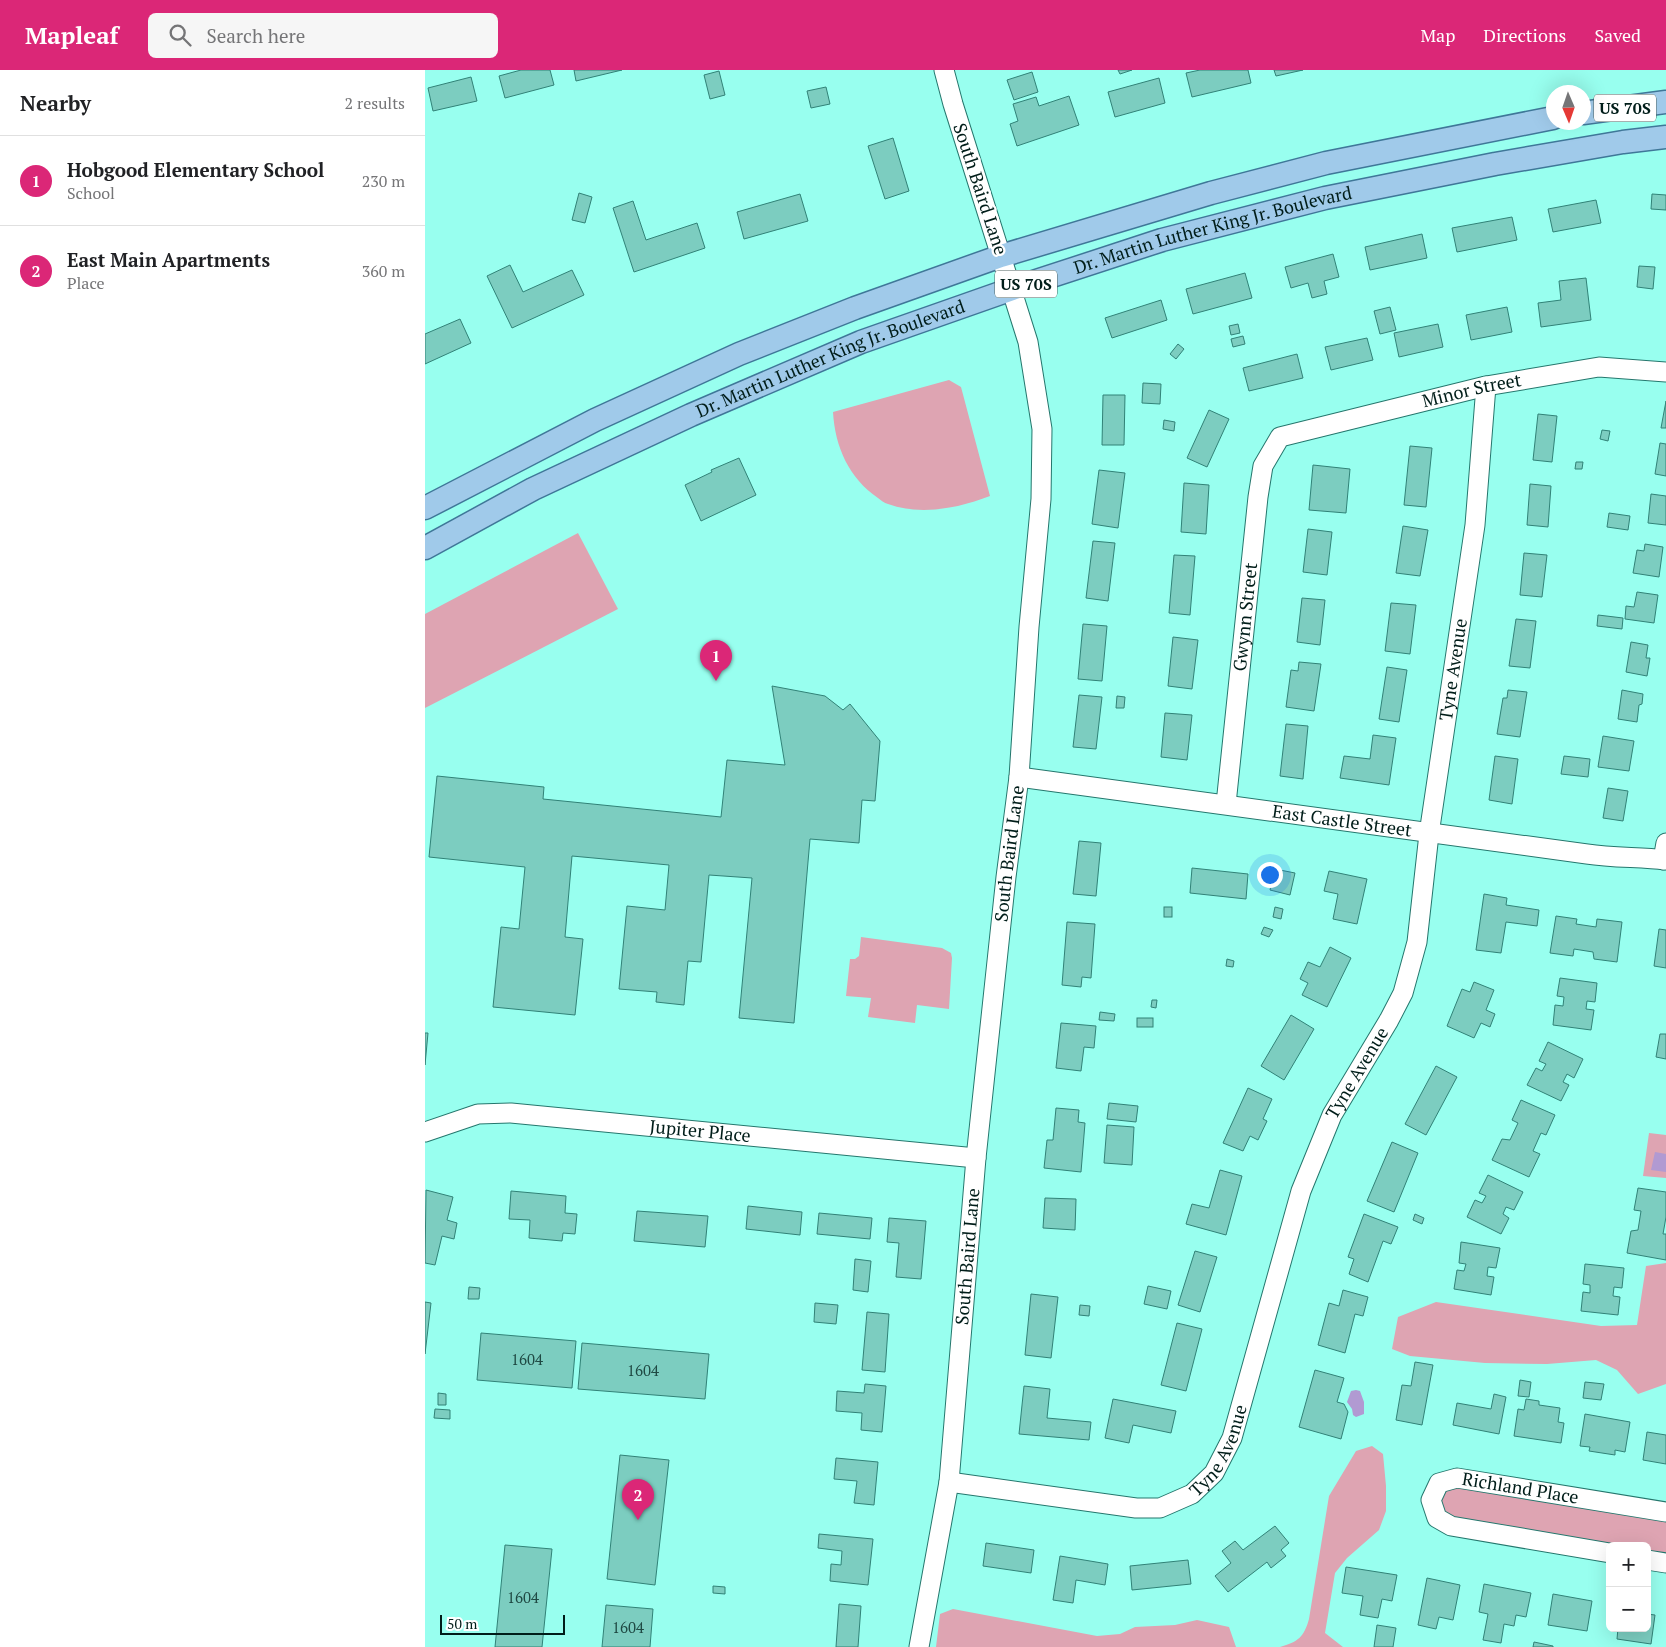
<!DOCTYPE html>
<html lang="en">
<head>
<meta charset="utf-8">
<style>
  body { margin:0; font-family:"PT Serif",serif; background:#f6f6f6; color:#202124 }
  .controls { position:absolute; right:15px; bottom:15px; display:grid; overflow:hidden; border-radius:8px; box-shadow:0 5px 20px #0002 }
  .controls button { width:45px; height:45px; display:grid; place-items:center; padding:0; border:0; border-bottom:1px solid #e0e0e0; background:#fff; color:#202124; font:25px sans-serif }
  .compass { position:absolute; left:1121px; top:15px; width:45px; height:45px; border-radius:50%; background:#fff; box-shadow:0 5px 20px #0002; rotate:178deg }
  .scale { position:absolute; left:15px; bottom:12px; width:125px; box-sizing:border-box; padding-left:5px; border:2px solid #001d19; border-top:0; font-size:14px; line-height:18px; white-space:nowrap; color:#001d19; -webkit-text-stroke:4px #fff; paint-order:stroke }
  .you { position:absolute; left:844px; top:804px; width:18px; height:18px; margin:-12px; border:4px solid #fff; border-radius:50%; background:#1a73e8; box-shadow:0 0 0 8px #1a73e833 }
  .badge { display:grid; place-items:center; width:32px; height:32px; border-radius:50%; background:#db2777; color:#fff; font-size:16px; font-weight:700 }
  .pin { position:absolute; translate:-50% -41px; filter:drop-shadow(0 1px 2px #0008) }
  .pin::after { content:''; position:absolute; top:26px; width:18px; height:15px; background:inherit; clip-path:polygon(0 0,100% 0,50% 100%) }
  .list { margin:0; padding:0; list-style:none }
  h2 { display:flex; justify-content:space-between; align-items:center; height:65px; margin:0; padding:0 20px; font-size:21px }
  h2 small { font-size:16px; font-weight:400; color:#757577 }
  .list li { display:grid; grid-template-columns:32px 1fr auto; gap:15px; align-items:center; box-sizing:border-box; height:90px; padding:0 20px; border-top:1px solid #e0e0e0 }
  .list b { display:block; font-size:19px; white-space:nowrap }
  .list p { margin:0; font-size:16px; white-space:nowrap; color:#757577 }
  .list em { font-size:16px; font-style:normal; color:#757577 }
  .icon { flex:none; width:28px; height:28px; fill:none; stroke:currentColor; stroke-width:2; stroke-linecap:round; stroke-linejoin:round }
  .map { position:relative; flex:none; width:1241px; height:1577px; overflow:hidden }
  header { display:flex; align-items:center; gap:30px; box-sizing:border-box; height:70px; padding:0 25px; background:#db2777; color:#fff }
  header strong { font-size:24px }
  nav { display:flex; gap:28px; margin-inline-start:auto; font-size:18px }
  .search { width:350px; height:45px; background:#f6f6f6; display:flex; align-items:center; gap:12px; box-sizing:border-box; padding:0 18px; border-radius:8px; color:#757577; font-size:19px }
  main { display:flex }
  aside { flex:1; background:#fff }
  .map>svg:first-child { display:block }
  .green { fill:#dea4b2 }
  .water { fill:#b19ad2 }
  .building { fill:#7ccdc0; stroke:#318277 }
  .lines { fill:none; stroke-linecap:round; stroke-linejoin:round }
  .minor-casing { stroke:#25776d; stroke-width:21 }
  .major-casing { stroke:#3f7798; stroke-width:25 }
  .minor { stroke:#fff; stroke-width:19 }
  .major { stroke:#a0caea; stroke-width:22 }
  .labels { text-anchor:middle; stroke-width:4.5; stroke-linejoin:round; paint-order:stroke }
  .number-label { font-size:15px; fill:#1f4943 }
  .shield { fill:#fff; stroke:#4c615e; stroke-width:1 }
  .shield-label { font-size:16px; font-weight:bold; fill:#001d19 }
  .street-label { font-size:18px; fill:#001d19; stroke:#fff }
</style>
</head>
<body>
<header>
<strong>Mapleaf</strong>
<div class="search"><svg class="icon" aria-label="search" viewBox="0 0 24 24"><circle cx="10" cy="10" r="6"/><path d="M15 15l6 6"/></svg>Search here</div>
<nav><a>Map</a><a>Directions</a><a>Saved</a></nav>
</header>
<main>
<aside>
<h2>Nearby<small>2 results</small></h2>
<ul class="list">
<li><span class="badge">1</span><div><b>Hobgood Elementary School</b><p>School</p></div><em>230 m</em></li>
<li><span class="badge">2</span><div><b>East Main Apartments</b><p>Place</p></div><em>360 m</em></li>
</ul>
</aside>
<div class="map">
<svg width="1241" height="1577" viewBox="0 0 1241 1577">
  <rect width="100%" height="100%" fill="#98ffef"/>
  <g class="green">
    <path d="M524 310 536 317 565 426C534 438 496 446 463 434 459 433 456 430 453 428 424 408 410 377 408 342Z"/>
    <polygon points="153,463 193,539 0,638 0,544"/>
    <polygon points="436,867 517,878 526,883 527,888 524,939 492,935 490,953 443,947 446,928 421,926 425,889 430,889 434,886"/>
    <polygon points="1224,1063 1241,1065 1241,1108 1218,1106"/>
    <polygon points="1241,1193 1241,1314 1213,1324 1192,1300 1171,1290 1122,1294 1060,1293 985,1286 967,1279 973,1247 1011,1232 1176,1256 1212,1255 1221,1196"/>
    <path d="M947 1376 958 1384 961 1416V1441L954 1460 922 1488 910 1503 900 1563 918 1577H855C873 1572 879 1567 884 1549L904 1426 931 1381Z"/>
    <polygon points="1037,1416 1241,1451 1241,1483 1222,1480 1222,1476 1195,1476 1026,1448 1015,1435 1020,1423 1023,1419"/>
    <polygon points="528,1539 672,1566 695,1564 710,1557 750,1555 772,1550 804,1557 811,1577 511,1577 515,1544"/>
  </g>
  <g class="water">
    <polygon points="1230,1082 1241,1084 1241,1102 1226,1100"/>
    <polygon points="931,1320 935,1321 939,1332 939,1344 931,1347 928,1345 927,1339 922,1332 926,1321"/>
  </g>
  <g class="building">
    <polygon points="96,0 125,0 129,15 80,28 74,6"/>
    <polygon points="149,0 197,0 151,11"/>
    <polygon points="693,0 707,0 695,4"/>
    <polygon points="775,0 823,0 826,13 767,27 761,3"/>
    <polygon points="849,0 878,0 851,6"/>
    <polygon points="294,1 300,25 285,29 279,5"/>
    <polygon points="607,2 613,22 589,30 582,10"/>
    <polygon points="46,7 52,31 8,41 3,18"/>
    <polygon points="734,8 740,33 690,47 683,22"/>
    <polygon points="401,17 405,34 386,38 382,21"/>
    <polygon points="644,26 654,55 592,76 585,54 593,51 588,34 611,27 614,36"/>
    <polygon points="468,68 484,121 460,129 443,76"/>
    <polygon points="154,123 167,127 160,153 147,150"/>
    <polygon points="375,124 383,151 319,169 312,142"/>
    <polygon points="1227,124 1241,125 1241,140 1226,139"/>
    <polygon points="1171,130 1176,153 1128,162 1123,139"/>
    <polygon points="208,131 221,170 272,153 280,178 209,202 188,138"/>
    <polygon points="1087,147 1092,170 1032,182 1027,158"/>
    <polygon points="997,164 1002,188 945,200 940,177"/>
    <polygon points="908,184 914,207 899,211 902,224 887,228 883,213 866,218 860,197"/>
    <polygon points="85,195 98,222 147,200 159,225 87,258 62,206"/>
    <polygon points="1214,196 1230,197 1228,219 1212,217"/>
    <polygon points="820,203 827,228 768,244 761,219"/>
    <polygon points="1161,208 1166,250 1116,257 1113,233 1136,230 1134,211"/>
    <polygon points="736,230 742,250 687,268 680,248"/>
    <polygon points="965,237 971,260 955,264 949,241"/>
    <polygon points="1082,237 1087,262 1046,270 1041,245"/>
    <polygon points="35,249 46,273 0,294 0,264"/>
    <polygon points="813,254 815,263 806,265 804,256"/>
    <polygon points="1013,254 1018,277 974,287 969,263"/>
    <polygon points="818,266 820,274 808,277 806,269"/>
    <polygon points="942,268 948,290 906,300 900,277"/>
    <polygon points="753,274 759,279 751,289 745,284"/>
    <polygon points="872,284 878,308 824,321 818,298"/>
    <polygon points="718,313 736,314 735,334 717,333"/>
    <polygon points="678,325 700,325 699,375 677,375"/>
    <polygon points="1241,331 1241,358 1236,358"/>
    <polygon points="784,340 804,349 782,397 762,388"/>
    <polygon points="1113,344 1132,346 1127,392 1108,390"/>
    <polygon points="739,350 750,352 749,361 738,359"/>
    <polygon points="1177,360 1185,361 1183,371 1175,369"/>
    <polygon points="1235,373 1241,374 1241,406 1230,404"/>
    <polygon points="985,376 1007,378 1001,437 979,435"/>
    <polygon points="314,388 331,425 276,451 260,415 287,402 286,400"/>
    <polygon points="1151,392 1158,392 1157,399 1150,399"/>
    <polygon points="888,395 925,399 921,443 884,440"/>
    <polygon points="674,400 700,403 693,458 667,454"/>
    <polygon points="759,413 784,415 781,464 756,462"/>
    <polygon points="1105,414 1126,416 1123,457 1102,455"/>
    <polygon points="1226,424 1241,426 1241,455 1223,453"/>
    <polygon points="1184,443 1205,446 1203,460 1182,457"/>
    <polygon points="978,456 1003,460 995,506 971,503"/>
    <polygon points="883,459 907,462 902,505 878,502"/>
    <polygon points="668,471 690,473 683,531 661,528"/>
    <polygon points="1220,474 1238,477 1234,507 1208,503 1212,480 1219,481"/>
    <polygon points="1099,483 1122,485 1117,527 1095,525"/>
    <polygon points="749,485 770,486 765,545 744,543"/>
    <polygon points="1212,522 1233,525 1229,553 1200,549 1201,536 1209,537"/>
    <polygon points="877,528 900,530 895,575 872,572"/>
    <polygon points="966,533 991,535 985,584 960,581"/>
    <polygon points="1173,545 1198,548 1197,559 1172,556"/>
    <polygon points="1091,549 1111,551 1105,598 1084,596"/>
    <polygon points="658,554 682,556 677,611 653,609"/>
    <polygon points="748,567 773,570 767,619 743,616"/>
    <polygon points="1206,572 1223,575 1221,588 1225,588 1222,606 1201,602"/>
    <polygon points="874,592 896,594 889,641 861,637 866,600 873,601"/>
    <polygon points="962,597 982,600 974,652 954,649"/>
    <polygon points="347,616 400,626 418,640 425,634 455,671 450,731 437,730 434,773 385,769 369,953 314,948 327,808 284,805 276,892 263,891 259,935 231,932 232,922 194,919 202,836 240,840 244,795 147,786 140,867 158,869 150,945 68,937 76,857 94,859 100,797 4,787 12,706 119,717 118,729 296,747 302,690 360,695"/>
    <polygon points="1083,620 1102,622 1095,667 1072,664 1078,628 1082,628"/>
    <polygon points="1197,620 1218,624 1217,634 1214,635 1212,652 1193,649"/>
    <polygon points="654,625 677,627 671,679 648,677"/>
    <polygon points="692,626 700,627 699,638 691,638"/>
    <polygon points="740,643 767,645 762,690 736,687"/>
    <polygon points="861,654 883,656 878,709 855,706"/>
    <polygon points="948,665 971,668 964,715 915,708 919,686 945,689"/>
    <polygon points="1178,666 1209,671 1204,701 1173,697"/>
    <polygon points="1070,686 1093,689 1087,734 1064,730"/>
    <polygon points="1139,686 1165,689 1163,707 1136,704"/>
    <polygon points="1183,718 1203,721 1198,751 1178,748"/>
    <polygon points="654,771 676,773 671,826 648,824"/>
    <polygon points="767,798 823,804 821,829 765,823"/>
    <polygon points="850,799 870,803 865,825 845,820"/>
    <polygon points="904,801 942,809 932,854 908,849 913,824 899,821"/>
    <polygon points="1059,824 1082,828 1081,835 1114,840 1112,856 1081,852 1076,883 1051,880"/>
    <rect x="739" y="837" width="8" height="10"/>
    <polygon points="850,837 858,839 856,849 848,847"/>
    <polygon points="1131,846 1152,849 1151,854 1171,857 1172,849 1197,852 1192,892 1169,889 1168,882 1149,879 1148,886 1125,883"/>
    <polygon points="642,852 670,854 666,908 657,907 656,917 637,915"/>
    <polygon points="839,857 848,860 844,867 836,864"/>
    <polygon points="1234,859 1241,860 1241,898 1229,896"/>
    <polygon points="905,877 926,888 902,937 877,925 883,913 875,909 883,892 895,897"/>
    <polygon points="802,889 809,891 808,897 801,896"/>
    <polygon points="1135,908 1172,913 1170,932 1162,931 1161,939 1169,940 1166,960 1128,955 1130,935 1138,936 1139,927 1132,926"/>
    <polygon points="1049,912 1069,920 1061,940 1070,944 1065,957 1056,953 1049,968 1022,956 1037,919 1045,922"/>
    <polygon points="727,930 732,930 731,938 726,937"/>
    <polygon points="675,942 690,944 689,951 674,950"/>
    <polygon points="866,945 889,959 859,1010 836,996"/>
    <rect x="712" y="948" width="16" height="9"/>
    <polygon points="636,953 671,956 669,978 659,977 656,1001 631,998"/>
    <polygon points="0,963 3,963 0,995"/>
    <polygon points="1235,964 1241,964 1241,989 1231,987"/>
    <polygon points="1123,972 1158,989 1149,1008 1142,1004 1138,1012 1144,1015 1136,1031 1102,1015 1111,998 1117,1001 1121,994 1114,991"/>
    <polygon points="1011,996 1032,1007 1001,1065 980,1054"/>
    <polygon points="823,1018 847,1029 838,1049 842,1051 833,1070 825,1066 818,1081 798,1073"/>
    <polygon points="1096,1030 1130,1045 1121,1065 1116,1063 1108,1081 1115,1084 1104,1107 1067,1090 1077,1069 1085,1070 1093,1053 1087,1050"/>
    <polygon points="684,1033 713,1036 711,1052 682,1049"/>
    <polygon points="631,1038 654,1040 653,1052 660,1053 656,1102 619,1098 622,1070 628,1070"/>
    <polygon points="682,1055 709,1057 707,1095 679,1093"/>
    <polygon points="967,1072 993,1083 969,1142 942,1131"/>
    <polygon points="795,1100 817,1106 801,1165 761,1154 767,1134 784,1138"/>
    <polygon points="1063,1105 1098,1122 1089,1140 1081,1137 1078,1144 1084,1148 1076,1164 1042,1147 1050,1130 1057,1133 1061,1126 1054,1123"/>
    <polygon points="1213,1118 1241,1122 1241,1147 1238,1164 1241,1164 1241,1190 1202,1183 1206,1161 1213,1160 1216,1141 1209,1140"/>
    <polygon points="1,1120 28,1127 22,1150 32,1153 29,1169 17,1166 10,1195 0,1193"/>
    <polygon points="86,1121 141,1126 140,1143 152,1144 150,1164 138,1163 137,1171 104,1168 105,1150 84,1149"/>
    <polygon points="620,1128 651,1129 650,1160 618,1158"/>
    <polygon points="323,1136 377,1142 375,1165 321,1159"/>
    <polygon points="212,1141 283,1146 280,1177 209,1171"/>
    <polygon points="394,1143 447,1148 445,1169 392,1164"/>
    <polygon points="939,1144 973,1157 966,1174 958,1171 943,1212 924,1204 929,1189 923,1187"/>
    <polygon points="990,1144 999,1148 997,1154 988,1150"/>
    <polygon points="464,1148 501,1151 496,1209 471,1207 474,1173 462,1172"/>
    <polygon points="1036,1172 1075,1178 1071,1198 1063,1197 1062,1206 1069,1207 1066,1225 1029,1219 1032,1200 1039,1201 1041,1194 1034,1193"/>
    <polygon points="770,1181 792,1187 775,1242 753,1235"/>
    <polygon points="430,1189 446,1191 443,1222 428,1220"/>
    <polygon points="1160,1194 1199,1198 1197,1218 1189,1217 1188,1226 1195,1227 1193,1245 1156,1241 1158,1222 1165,1223 1165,1215 1158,1214"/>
    <polygon points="723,1216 746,1221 742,1239 719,1234"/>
    <polygon points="44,1217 55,1218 54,1229 43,1229"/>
    <polygon points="918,1220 943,1227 938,1246 930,1244 920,1283 893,1275 904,1233 914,1236"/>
    <polygon points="606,1224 633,1227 626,1288 600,1285"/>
    <polygon points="0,1232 6,1233 0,1284"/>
    <polygon points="390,1233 413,1235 411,1254 389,1252"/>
    <polygon points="655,1235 665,1236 664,1246 654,1245"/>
    <polygon points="442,1242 464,1244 460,1302 437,1300"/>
    <polygon points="752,1253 777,1259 761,1321 736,1315"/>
    <polygon points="56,1263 151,1271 147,1318 52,1310"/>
    <polygon points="157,1273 284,1284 280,1329 153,1319"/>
    <polygon points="990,1292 1008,1295 997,1355 971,1350 977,1315 986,1316"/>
    <polygon points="890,1300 919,1308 912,1332 919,1334 923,1342 916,1369 874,1357"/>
    <polygon points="1095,1310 1106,1312 1104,1327 1093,1326"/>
    <polygon points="1160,1312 1179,1314 1176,1330 1158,1328"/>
    <polygon points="440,1314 461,1316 457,1362 436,1360 437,1343 411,1341 412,1321 439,1323"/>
    <polygon points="599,1316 625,1319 622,1348 666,1352 664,1370 594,1364"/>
    <polygon points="13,1323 21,1324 21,1335 13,1335"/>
    <polygon points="1069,1324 1081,1327 1074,1364 1028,1355 1032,1333 1066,1339"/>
    <polygon points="688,1329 751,1341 746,1363 708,1355 704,1373 680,1368"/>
    <polygon points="1101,1329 1114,1331 1114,1335 1135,1338 1133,1352 1139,1353 1136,1373 1089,1366 1093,1339 1099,1340"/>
    <polygon points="10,1339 25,1340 25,1349 9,1348"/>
    <polygon points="1160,1344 1205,1352 1200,1382 1190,1380 1190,1385 1164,1381 1165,1377 1155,1376"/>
    <polygon points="1222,1362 1241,1365 1241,1394 1218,1390"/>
    <polygon points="195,1385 244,1390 230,1515 182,1509"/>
    <polygon points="411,1388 453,1392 449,1435 429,1433 432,1411 409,1409"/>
    <polygon points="850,1456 864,1473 856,1480 861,1486 846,1498 842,1492 803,1522 790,1506 806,1493 797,1481 810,1471 818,1480"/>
    <polygon points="394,1464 448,1469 443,1515 405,1511 406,1494 416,1495 417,1481 393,1478"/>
    <polygon points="561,1473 609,1480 606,1503 558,1496"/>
    <polygon points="80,1475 127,1479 117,1577 70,1577"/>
    <polygon points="635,1486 683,1494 680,1515 651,1510 648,1533 628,1530"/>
    <polygon points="763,1490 766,1514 707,1520 705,1496"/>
    <polygon points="921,1497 972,1505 967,1531 957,1529 953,1548 935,1545 938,1526 917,1523"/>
    <polygon points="1002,1508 1035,1515 1028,1550 1014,1547 1011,1559 993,1555"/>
    <polygon points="1059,1514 1106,1523 1101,1547 1091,1545 1089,1556 1079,1554 1076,1573 1058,1570 1063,1544 1054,1542"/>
    <polygon points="288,1516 300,1517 300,1524 288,1523"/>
    <polygon points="1128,1524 1167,1531 1162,1561 1123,1555"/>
    <polygon points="414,1534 436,1536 433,1577 411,1577"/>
    <polygon points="181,1535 228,1539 225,1577 177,1577"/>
    <polygon points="1222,1544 1230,1545 1226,1574 1192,1569 1193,1558 1222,1558"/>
    <polygon points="952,1555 971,1558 968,1577 949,1577"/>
    <polygon points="1109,1572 1128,1576 1128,1577 1108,1577"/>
  </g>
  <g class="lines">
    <g class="minor-casing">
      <g id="minor">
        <path id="s1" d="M594 707C783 731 972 760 1162 784 1188 788 1215 787 1241 790"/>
        <path id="s2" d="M801 734 833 427 838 396 855 367 1061 316 1174 297 1241 302"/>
        <polyline points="1238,790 1241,773"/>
        <path id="s3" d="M0 1062 53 1044 86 1043 551 1088"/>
        <path id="s4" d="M524 1412 711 1438H735L767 1424 789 1403 807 1368 876 1121 907 1045 964 950 978 923 992 872 1004 764 1050 455 1061 316"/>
        <path id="s5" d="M1185 1483 1026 1456 1012 1448 1006 1430 1014 1413 1032 1408 1241 1442"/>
        <polyline points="1222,1490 1241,1493"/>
        <path id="s6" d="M494 1577 524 1412 551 1088 581 807 594 707 604 557 616 429 617 359 603 272 528 34 519 0"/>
      </g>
    </g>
    <g class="major-casing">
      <g id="major">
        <polyline points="1158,43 1241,32"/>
        <polyline points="0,438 170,350 314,284 430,238 576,186 786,123 901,93 1128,48"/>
        <path id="s7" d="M0 478 108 419 266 345 436 272 587 219 737 170 900 128 1070 94 1198 72 1241 67"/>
      </g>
    </g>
    <use href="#minor" class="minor"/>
    <use href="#major" class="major"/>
  </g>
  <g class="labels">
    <g class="number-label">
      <text x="102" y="1295">1604</text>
      <text x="218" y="1306">1604</text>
      <text x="98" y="1533">1604</text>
      <text x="203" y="1563">1604</text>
    </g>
    <g class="shield">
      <rect x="1169" y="24.5" width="62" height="27" rx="4"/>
      <rect x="570" y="200.5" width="62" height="27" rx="4"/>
    </g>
    <g class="shield-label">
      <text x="1200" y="44">US 70S</text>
      <text x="601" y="220">US 70S</text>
    </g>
    <g class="street-label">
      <text transform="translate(555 119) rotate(72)" y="6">South Baird Lane</text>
      <text dy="6" stroke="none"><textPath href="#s7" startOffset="852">Dr. Martin Luther King Jr. Boulevard</textPath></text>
      <text dy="6" stroke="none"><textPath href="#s7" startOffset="448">Dr. Martin Luther King Jr. Boulevard</textPath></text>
      <text dy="6" stroke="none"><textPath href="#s2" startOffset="571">Minor Street</textPath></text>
      <text dy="6" stroke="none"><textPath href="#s2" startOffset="188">Gwynn Street</textPath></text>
      <text dy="6" stroke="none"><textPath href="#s4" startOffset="1125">Tyne Avenue</textPath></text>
      <text dy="6" stroke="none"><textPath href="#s1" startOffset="326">East Castle Street</textPath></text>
      <text dy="6" stroke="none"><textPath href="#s6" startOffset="799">South Baird Lane</textPath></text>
      <text dy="6" stroke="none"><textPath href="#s4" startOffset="705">Tyne Avenue</textPath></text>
      <text dy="6" stroke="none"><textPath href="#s3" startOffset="279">Jupiter Place</textPath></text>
      <text dy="6" stroke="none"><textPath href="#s6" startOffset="394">South Baird Lane</textPath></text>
      <text dy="6" stroke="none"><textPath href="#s4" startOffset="300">Tyne Avenue</textPath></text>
      <text dy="6" stroke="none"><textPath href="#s5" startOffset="298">Richland Place</textPath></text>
    </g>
  </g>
</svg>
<div class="controls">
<button>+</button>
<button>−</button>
</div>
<svg class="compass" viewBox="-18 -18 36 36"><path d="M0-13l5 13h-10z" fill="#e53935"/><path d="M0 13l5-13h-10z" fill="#757577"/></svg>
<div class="scale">50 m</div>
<div class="you"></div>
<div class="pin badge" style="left:291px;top:611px">1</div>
<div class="pin badge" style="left:213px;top:1450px">2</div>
</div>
</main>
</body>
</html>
